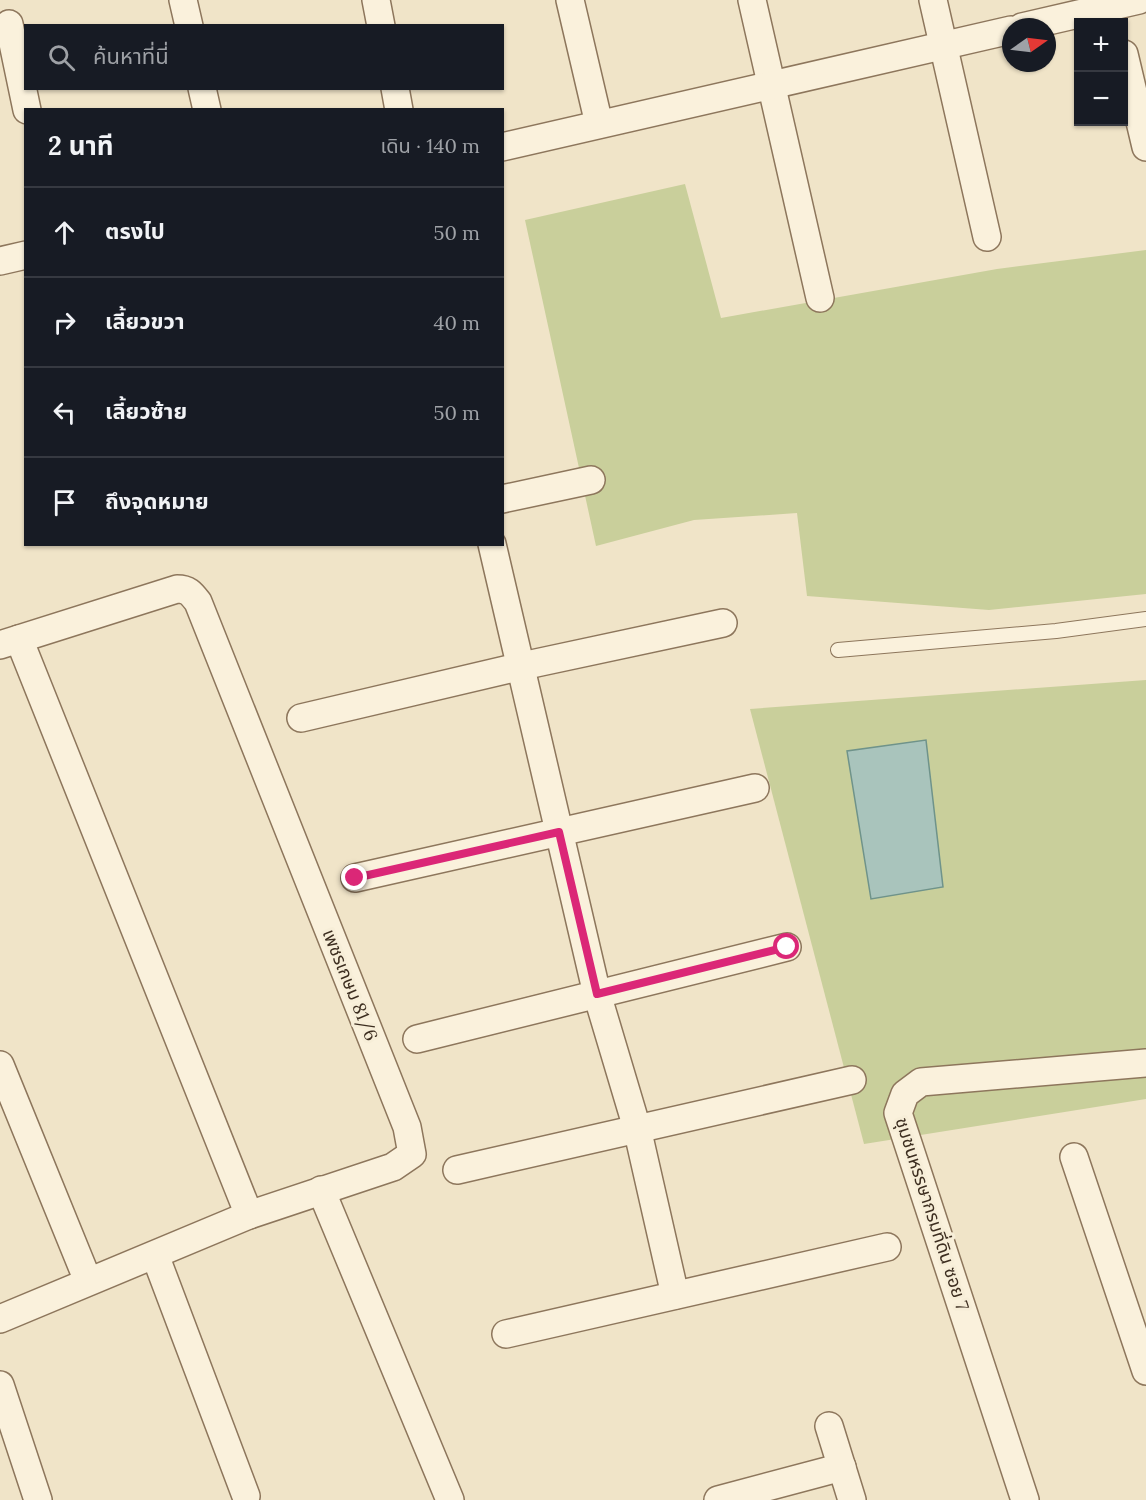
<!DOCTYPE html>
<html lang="th">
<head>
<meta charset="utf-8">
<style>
  body { margin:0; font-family:Lora,"Noto Sans Thai",serif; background:#20242c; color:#f1f3f6 }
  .controls { position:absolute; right:18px; top:18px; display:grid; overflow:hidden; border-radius:0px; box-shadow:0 2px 4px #0004 }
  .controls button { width:54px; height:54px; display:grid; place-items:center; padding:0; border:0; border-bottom:2px solid #363941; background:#171b24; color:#f1f3f6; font:30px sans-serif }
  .compass { position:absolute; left:1002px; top:18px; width:54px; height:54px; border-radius:50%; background:#171b24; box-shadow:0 2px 4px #0004; rotate:76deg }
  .stop { position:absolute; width:18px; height:18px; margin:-14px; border:4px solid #db2777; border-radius:50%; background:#fff }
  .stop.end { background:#db2777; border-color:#fff; box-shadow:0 2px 6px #0008 }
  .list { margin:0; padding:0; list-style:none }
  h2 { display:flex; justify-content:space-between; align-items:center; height:78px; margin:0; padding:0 24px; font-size:26px }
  h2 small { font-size:20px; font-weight:400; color:#9ea1a6 }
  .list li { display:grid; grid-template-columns:39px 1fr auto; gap:18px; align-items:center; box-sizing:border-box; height:90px; padding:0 24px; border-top:2px solid #363941 }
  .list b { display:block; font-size:22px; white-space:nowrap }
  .list em { font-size:20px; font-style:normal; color:#9ea1a6 }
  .icon { flex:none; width:33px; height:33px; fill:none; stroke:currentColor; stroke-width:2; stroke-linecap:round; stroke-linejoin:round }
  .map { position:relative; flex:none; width:1146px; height:1500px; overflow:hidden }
  .search { position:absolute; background:#171b24; box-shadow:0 2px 4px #0004; left:24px; top:24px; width:480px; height:66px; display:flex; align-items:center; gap:15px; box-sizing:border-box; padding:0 21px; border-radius:0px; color:#9ea1a6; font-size:22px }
  .panel { position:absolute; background:#171b24; box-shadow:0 2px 4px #0004; left:24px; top:108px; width:480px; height:438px; border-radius:0px }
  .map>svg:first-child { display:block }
  .green { fill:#c9cf9b }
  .water { fill:#a9c4bc; stroke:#6f938a; stroke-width:1.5 }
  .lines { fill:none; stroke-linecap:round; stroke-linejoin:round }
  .lane-casing { stroke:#8d765c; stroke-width:16 }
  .street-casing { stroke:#8d765c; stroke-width:30 }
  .lane { stroke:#faf1dc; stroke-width:14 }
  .street { stroke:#faf1dc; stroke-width:27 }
  .route { stroke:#db2777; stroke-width:8 }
  .labels { text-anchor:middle; stroke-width:6; stroke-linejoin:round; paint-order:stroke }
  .street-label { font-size:18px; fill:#3d2e20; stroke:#f7eed8 }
</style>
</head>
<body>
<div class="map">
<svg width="1146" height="1500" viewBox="0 0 1146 1500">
  <rect width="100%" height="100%" fill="#f0e4c8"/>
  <g class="green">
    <polygon points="685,184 721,318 997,269 1146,250 1146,594 989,610 807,596 797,513 694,520 596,546 525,220"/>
    <polygon points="1146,680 1146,1099 864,1144 750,709"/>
  </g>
  <polygon class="water" points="926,740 943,887 871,899 847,751"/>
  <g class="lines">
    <g class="lane-casing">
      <polyline id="lane" points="838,650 1056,631 1146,619"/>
    </g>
    <g class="street-casing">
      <g id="street">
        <polyline points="183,0 189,26"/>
        <polyline points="376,0 381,26"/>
        <polyline points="570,0 599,124"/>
        <polyline points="752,0 820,298"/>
        <polyline points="933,0 987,237"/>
        <polyline points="9,24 27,110"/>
        <polyline points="1022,27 1139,0"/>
        <polyline points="1124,54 1146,147"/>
        <polyline points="202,88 207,110"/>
        <polyline points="395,88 399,110"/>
        <polyline points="502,147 1011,30"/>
        <polyline points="0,261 26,255"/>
        <polyline points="502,499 591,480"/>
        <polyline points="492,544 597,994 637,1128 675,1295"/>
        <polyline points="19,639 249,1215"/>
        <path d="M0 645 177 589C188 589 191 593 198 602L407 1127 412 1154 393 1167 249 1215 0 1319"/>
        <polyline points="301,718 522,666 723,623"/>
        <polyline points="355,878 755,788"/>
        <polyline points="417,1039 787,947"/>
        <polyline points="0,1065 88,1281"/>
        <polyline points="1074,1157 1146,1371"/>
        <polyline points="457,1170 852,1080"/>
        <polyline points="321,1190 450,1500"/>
        <polyline points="155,1255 246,1496"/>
        <polyline points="506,1334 887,1247"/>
        <polyline points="0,1385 38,1500"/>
        <polyline points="829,1426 852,1500"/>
        <polyline points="718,1500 842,1467"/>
        <polyline points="1025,1500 898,1113 905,1094 921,1082 1146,1063"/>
      </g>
    </g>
    <use href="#lane" class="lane"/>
    <use href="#street" class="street"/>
  </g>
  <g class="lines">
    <polyline class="route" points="355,878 559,832 597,994 787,947"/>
  </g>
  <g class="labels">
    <g class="street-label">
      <text transform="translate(350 985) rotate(68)" y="6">เพชรเกษม 81/6</text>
      <text transform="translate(932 1214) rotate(72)" y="6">ชุมชนหรรษากรมที่ดิน ซอย 7</text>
    </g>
  </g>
</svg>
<div class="controls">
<button>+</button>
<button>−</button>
</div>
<svg class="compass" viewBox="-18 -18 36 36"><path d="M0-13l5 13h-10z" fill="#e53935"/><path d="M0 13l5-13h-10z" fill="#9ea1a6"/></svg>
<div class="stop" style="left:787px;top:947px"></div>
<div class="stop end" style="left:355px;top:878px"></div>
<div class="search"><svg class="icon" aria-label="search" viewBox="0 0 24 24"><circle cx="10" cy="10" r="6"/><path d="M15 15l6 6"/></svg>ค้นหาที่นี่</div>
<section class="panel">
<h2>2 นาที<small>เดิน · 140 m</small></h2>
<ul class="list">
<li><svg class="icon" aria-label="ahead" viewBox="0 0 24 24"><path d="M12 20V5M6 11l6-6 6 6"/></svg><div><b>ตรงไป</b></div><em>50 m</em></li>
<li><svg class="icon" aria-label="right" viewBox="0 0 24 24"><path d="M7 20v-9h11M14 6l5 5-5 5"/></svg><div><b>เลี้ยวขวา</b></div><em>40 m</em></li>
<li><svg class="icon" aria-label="left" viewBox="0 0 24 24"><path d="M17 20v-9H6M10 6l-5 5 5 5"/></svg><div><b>เลี้ยวซ้าย</b></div><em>50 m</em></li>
<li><svg class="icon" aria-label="arrive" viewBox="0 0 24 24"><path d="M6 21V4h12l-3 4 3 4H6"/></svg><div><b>ถึงจุดหมาย</b></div></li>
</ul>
</section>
</div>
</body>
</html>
